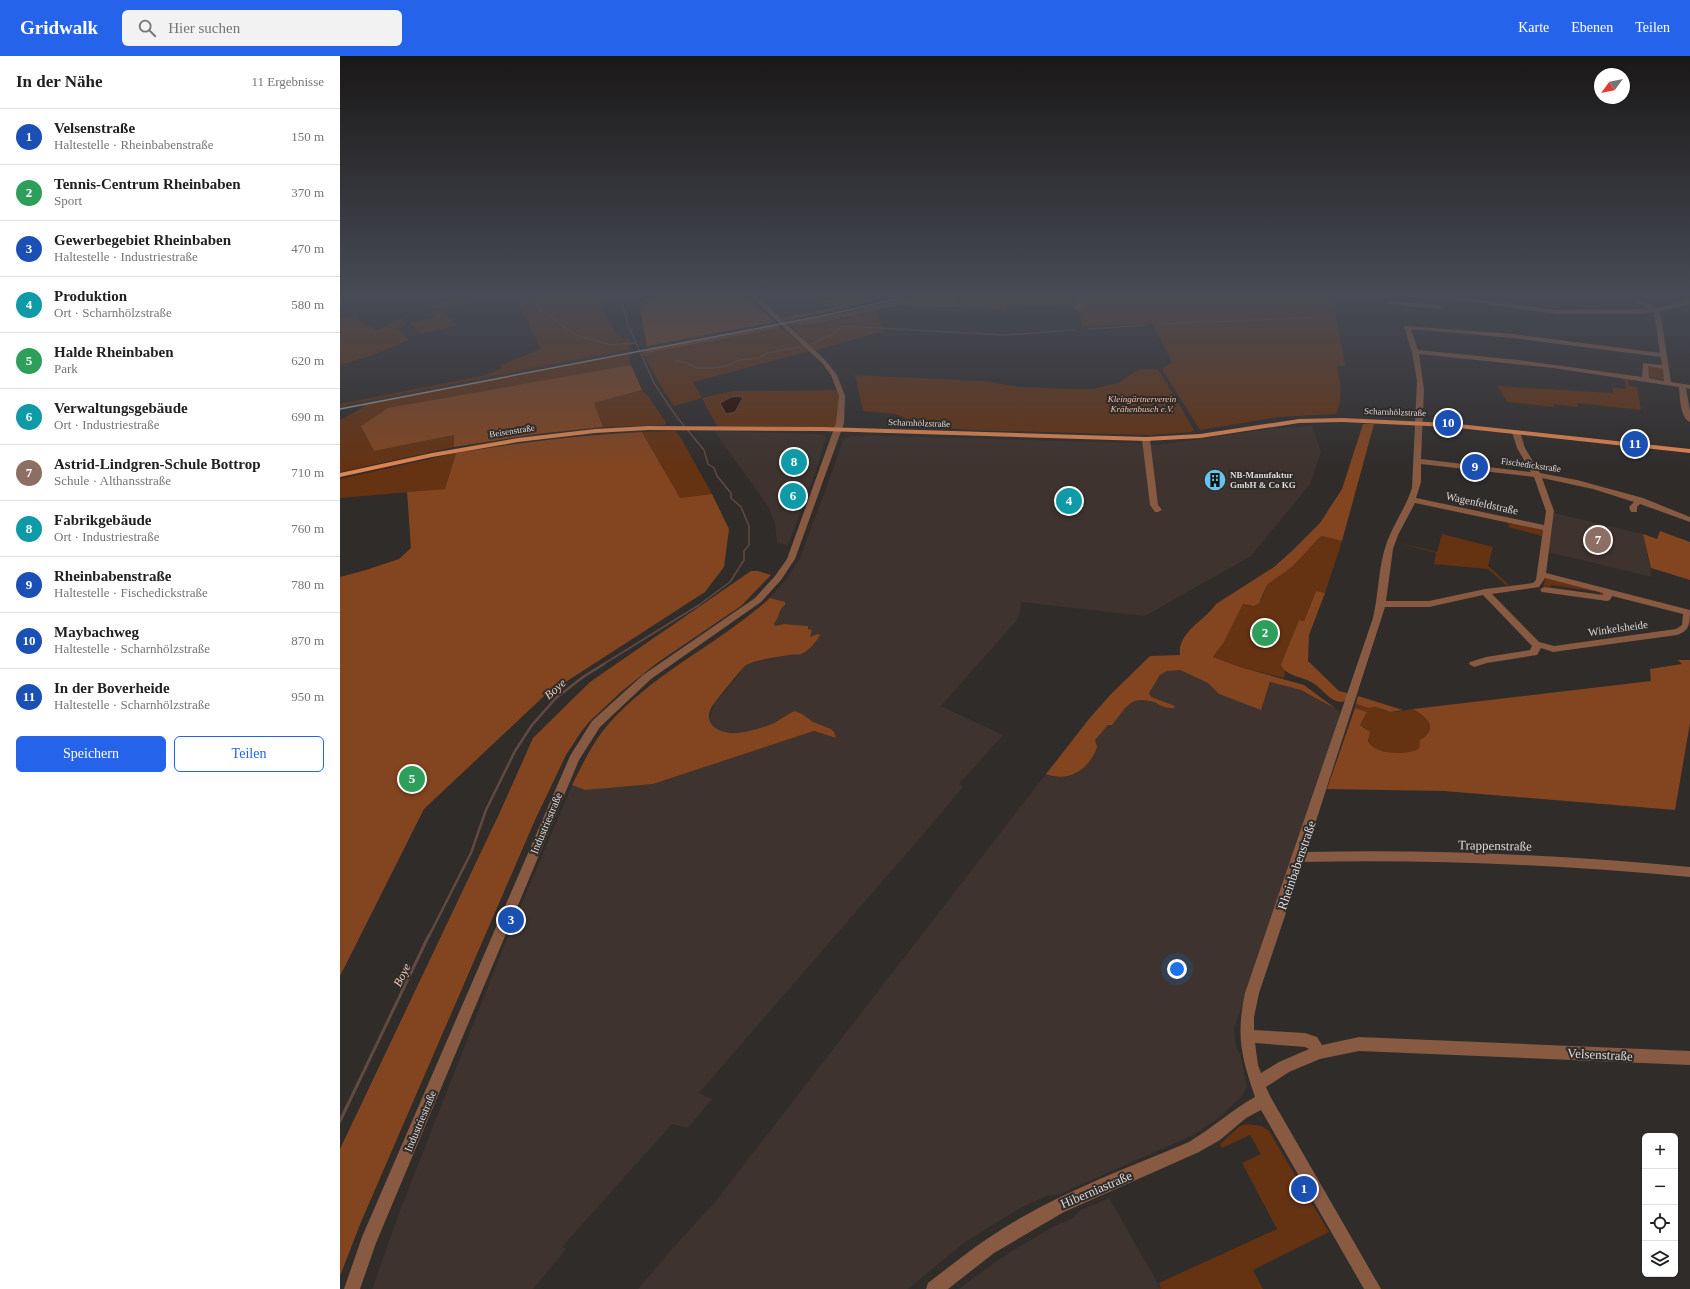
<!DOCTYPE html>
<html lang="de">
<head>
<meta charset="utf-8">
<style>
  body { margin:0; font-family:Georgia,serif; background:#f2f2f2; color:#202124 }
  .controls { position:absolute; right:12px; bottom:12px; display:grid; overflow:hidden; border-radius:6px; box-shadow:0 1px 3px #0004 }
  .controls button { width:36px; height:36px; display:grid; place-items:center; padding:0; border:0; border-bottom:1px solid #e0e0e0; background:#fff; color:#202124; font:20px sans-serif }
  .compass { position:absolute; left:1254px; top:12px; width:36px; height:36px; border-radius:50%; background:#fff; box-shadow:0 1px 3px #0004; rotate:237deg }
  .you { position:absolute; left:837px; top:913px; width:14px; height:14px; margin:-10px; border:3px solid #fff; border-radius:50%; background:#1a73e8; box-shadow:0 0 0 6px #1a73e833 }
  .badge { display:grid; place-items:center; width:26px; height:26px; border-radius:50%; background:#2563eb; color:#fff; font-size:13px; font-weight:700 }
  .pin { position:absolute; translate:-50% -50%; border:2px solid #fff; box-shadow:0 1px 4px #0006 }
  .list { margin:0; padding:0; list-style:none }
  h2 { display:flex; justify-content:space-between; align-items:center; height:52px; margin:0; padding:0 16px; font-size:17px }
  h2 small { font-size:13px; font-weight:400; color:#757577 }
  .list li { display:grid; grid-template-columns:26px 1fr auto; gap:12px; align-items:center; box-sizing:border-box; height:56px; padding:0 16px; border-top:1px solid #e0e0e0 }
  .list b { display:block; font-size:15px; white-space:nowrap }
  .list p { margin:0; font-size:13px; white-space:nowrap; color:#757577 }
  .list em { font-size:13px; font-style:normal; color:#757577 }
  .actions { display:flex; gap:8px; padding:12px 16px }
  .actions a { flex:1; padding:9px 0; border:1px solid #2563eb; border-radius:6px; text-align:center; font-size:14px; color:#2563eb }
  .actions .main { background:#2563eb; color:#fff }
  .icon { flex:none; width:22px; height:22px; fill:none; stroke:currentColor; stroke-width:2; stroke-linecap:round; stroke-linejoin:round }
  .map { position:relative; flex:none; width:1350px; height:1233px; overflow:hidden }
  header { display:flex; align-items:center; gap:24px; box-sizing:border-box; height:56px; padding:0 20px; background:#2563eb; color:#fff }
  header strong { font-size:19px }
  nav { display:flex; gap:22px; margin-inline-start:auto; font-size:14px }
  .search { width:280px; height:36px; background:#f2f2f2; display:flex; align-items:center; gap:10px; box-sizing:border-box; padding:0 14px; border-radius:6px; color:#757577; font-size:15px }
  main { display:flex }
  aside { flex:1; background:#fff }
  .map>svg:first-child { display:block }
  .built { fill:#3e332e }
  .green { fill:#653212 }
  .forest { fill:#824520 }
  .water { fill:#2b0c00; stroke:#604a41 }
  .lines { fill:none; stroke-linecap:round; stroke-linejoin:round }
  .stream-far2 { stroke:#604a41; stroke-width:1.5 }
  .stream-far1 { stroke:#604a41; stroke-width:2.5 }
  .stream { stroke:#604a41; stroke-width:3 }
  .minor { fill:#885a41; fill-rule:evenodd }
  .major { fill:#e1844e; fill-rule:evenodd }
  .rail { stroke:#9a9695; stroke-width:1.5 }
  .labels { text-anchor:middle; stroke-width:4; stroke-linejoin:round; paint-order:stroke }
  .far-park-label { font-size:9px; font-style:italic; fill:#f4bc9f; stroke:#302c2a }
  .far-street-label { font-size:9px; fill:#dddad9; stroke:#302c2a }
  .far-poi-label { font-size:9px; font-weight:bold; fill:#dddad9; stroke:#302c2a; text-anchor:start }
  .street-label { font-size:11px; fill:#dddad9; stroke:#302c2a }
  .water-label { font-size:12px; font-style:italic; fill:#f3cdb9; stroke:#302c2a }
  .near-street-label { font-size:13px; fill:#dddad9; stroke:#302c2a }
</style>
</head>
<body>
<header>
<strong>Gridwalk</strong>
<div class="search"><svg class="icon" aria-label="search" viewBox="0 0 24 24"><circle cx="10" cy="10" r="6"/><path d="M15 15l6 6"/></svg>Hier suchen</div>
<nav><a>Karte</a><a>Ebenen</a><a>Teilen</a></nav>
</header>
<main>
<aside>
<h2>In der Nähe<small>11 Ergebnisse</small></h2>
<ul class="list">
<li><span class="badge" style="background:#1a4fb4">1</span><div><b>Velsenstraße</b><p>Haltestelle · Rheinbabenstraße</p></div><em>150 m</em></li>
<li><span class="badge" style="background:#2e9e5b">2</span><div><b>Tennis-Centrum Rheinbaben</b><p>Sport</p></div><em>370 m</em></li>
<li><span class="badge" style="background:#1a4fb4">3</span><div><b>Gewerbegebiet Rheinbaben</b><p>Haltestelle · Industriestraße</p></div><em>470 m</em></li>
<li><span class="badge" style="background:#0f9aa8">4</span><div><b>Produktion</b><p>Ort · Scharnhölzstraße</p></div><em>580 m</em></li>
<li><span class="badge" style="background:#2e9e5b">5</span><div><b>Halde Rheinbaben</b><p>Park</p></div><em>620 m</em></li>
<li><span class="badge" style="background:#0f9aa8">6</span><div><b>Verwaltungsgebäude</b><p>Ort · Industriestraße</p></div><em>690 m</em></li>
<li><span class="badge" style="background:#8d6e63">7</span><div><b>Astrid-Lindgren-Schule Bottrop</b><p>Schule · Althansstraße</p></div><em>710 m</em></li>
<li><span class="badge" style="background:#0f9aa8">8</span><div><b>Fabrikgebäude</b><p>Ort · Industriestraße</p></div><em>760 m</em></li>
<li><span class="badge" style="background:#1a4fb4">9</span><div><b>Rheinbabenstraße</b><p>Haltestelle · Fischedickstraße</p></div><em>780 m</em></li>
<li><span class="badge" style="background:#1a4fb4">10</span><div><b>Maybachweg</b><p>Haltestelle · Scharnhölzstraße</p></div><em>870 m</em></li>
<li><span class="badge" style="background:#1a4fb4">11</span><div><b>In der Boverheide</b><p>Haltestelle · Scharnhölzstraße</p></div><em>950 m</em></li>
</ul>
<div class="actions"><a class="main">Speichern</a><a>Teilen</a></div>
</aside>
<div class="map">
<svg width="1350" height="1233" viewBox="0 0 1350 1233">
  <rect width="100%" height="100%" fill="#302c2a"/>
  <g class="built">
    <polygon points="419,240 468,240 484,248 503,250 441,262"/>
    <polygon points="559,240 573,240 513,255 510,252"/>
    <polygon points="506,252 509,255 447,267 444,265"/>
    <polygon points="435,266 438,269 309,294 307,290"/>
    <polygon points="291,293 293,297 0,354 0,350"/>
    <polygon points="972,370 981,396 970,428 911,500 805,560 681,546 680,556 676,565 601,650 663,679 619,728 623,731 592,768 359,1037 372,1043 348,1072 332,1068 222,1191 226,1193 193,1233 32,1233 61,1152 166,885 232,729 245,734 313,728 474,675 496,682 491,673 473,666 462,658 449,657 433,667 403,677 383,676 376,673 370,667 369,662 375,647 393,626 403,611 412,607 451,598 460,598 474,580 470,581 468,570 444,568 435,570 434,567 437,563 441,553 445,546 430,542 448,521 461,500 504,383 511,380 548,380 795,387 818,389 940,372"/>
    <polygon points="375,375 480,378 486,381 477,412 448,489 437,487 435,467 429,452 375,376"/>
    <polygon points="1214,457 1303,478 1312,521 1208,496"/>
    <polygon points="832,614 840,614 868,627 879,638 921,654 930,626 961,634 999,655 999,664 894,973 896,992 900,998 907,1030 903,1039 880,1061 853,1079 718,1139 709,1139 682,1151 625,1186 568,1233 298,1233 339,1185 375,1146 706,718 714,721 720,721 756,688 754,684 791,646 798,644 808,645 832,653 811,641 809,637 820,619 827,615"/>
    <polygon points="769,1142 821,1233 619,1233 661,1202 709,1173 733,1162 740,1154"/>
  </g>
  <g class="green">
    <polygon points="127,240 156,240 100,254 117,269 81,278 70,267 94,261 92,256 99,254 95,251 89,252 88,250"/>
    <polygon points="176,240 260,240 262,253 276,277 284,283 290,283 291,290 287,290 291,293 0,350 0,348 146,319 162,312 161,309 201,293 199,290"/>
    <polygon points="626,240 741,240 734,251 667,249 666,253 617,251 616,245"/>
    <path d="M746 240H996C992 263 1003 286 1005 310H997C1001 327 1003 342 996 358L938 361 860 374 822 313 832 306 812 267 743 271 738 256Z"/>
    <polygon points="536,255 544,275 473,295 451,269 474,268"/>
    <path d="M15 260C21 268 29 269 37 275L61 262 67 268 57 272 68 284 33 299 0 309V263Z"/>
    <polygon points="440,272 471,295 353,326 362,342 393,335 499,334 501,340 496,374 378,372 362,342 334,350 322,332 303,298"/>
    <polygon points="293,297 289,301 291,309 34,395 114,379 114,391 0,416 0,364 22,352 24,349"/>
    <polygon points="1307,309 1323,312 1325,324 1309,321"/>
    <polygon points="799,313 818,313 854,374 852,376 811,379 627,374 580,369 556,358 523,355 515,319 643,325 679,331 736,333 753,333 778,327"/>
    <polygon points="1284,320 1288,321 1289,330 1297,331 1301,354 1237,347 1238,351 1213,348 1214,351 1168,346 1157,330 1273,337 1273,331 1286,333"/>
    <polygon points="302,334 309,341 326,367 325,369 263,371 254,347"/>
    <polygon points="335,375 341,382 372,438 340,442 302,376"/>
    <polygon points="116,397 105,433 0,442 0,423"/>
    <polygon points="1169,467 1203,474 1202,480 1168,471"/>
    <polygon points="1102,478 1153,491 1148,510 1169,529 1166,529 1148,513 1094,508 1096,497 1056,486 1097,496"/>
    <polygon points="982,480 1002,485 985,537 976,535 964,565 959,564 941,608 945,615 944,622 900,611 873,601 884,586 903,548 911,550 921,544 927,529 953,510 970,491"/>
    <polygon points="1207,522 1265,537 1266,540 1261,540 1260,536 1211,529 1211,531 1206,530 1207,533 1203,532 1205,523"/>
    <path d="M1016 648 1029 652 1036 651 1045 655 1054 656 1073 653C1084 659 1101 675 1081 683L1079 692C1066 701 1040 698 1029 688L1027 673 1020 669 1027 656 1015 652Z"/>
    <polygon points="907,1068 922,1070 929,1075 989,1176 913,1214 923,1233 821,1233 819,1227 937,1173 902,1107 921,1098 910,1079 882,1092 880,1088 900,1070"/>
  </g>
  <g class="forest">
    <polygon points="317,240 408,240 435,266 307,290 299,247 306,243"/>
    <path d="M479 240H559L444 265 441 262 503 250C493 248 483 249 475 241Z"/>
    <polygon points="573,240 626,240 616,245 617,251 560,249 474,268 451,269 447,267 513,255"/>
    <polygon points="438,269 440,272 303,298 302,296 309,294"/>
    <polygon points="291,309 302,334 254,347 263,371 197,378 114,391 114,379 34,395 21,370 48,352"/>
    <path d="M1023 368H1034L1002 485 982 480 978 483 953 510 927 529 919 547 914 550 903 548 884 586 873 601 900 611 964 629 996 653 961 634 930 626 921 654 879 638 868 627 840 614 827 615 820 619 809 637 811 641 835 650 834 652C828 653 821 650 816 647 790 638 787 651 772 669H768L755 684 757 691C750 713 728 727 706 718L749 663 771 638 810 600 840 599C837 576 865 565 876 548L934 511 953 494 980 467 1002 433Z"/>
    <path d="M302 376 340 442 372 438 389 473 384 511 365 536 204 640 84 753 0 920V521L26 514 59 503 71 492 67 436 105 433 116 397C178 387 239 379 302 376Z"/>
    <polygon points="1320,475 1350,486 1350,524 1311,512 1303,478 1317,483"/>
    <polygon points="411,515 418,515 431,519 401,550 317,607 281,636 249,666 241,676 226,699 195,764 21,1166 0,1220 0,1093 160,756 193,682 250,626"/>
    <path d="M976 535 985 537 969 579 968 605 999 635 1008 637 1006 644 1002 646C990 646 983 633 973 627 964 621 944 620 941 608L959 564 964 565Z"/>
    <path d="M430 542 445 546V549C438 553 440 562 434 567L435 570 444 568 468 570V573L472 574 470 581 478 578 480 579 479 581C475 587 468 595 461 598 458 599 453 598 449 599 438 601 414 604 405 610 402 612 380 640 376 645 356 669 383 681 404 676 414 674 425 671 434 667 441 663 447 658 455 655L462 658 473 666 491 673 494 676 496 682 474 675 313 728 245 734 232 729C242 709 252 688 266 671 312 617 378 589 430 542Z"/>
    <path d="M1338 604H1350V667L1335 754 1104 735 987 733 1015 652 1027 656 1020 669 1030 676 1028 685C1034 699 1068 700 1079 692L1080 684C1099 673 1088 662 1073 653L1311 625 1310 613 1342 608Z"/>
    <polygon points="1018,640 1063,654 1050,656 1036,651 1029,652 1016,648"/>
  </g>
  <polygon class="water" points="399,340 403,342 395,356 386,358 380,347 391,341"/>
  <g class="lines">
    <g class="stream-far2">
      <polyline points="194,240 199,253 236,279 270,289 296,287"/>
      <polyline points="823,268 968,262"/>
      <polyline points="749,273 807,269"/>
      <polyline points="472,288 495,277 502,270 664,279 734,274"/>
      <polyline points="301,299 308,299"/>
      <polyline points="336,305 345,306 357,312 372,312 387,310 399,304 419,302 427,297 460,291"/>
      <polyline points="262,609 359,549 390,526 404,504 404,495 409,489 409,470 401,451 391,442 391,437 377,420 374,412 368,408 364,394 336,360 314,327 288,269 280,240"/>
    </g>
    <polyline class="stream-far1" points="89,880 131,797 146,754 175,695 192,669 216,642 243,621 264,608"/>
    <polyline class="stream" points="0,1065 89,879"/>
    <g class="minor">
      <polygon points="410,240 417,240 486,305 497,319 505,340 504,367 455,503 441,524 421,546 311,623 260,671 239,704 36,1187 20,1233 4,1233 22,1181 230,700 252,665 303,619 415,542 435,520 447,503 496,367 499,340 491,319 482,307"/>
      <polygon points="739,240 745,240 740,252 737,254 734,252"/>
      <path d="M1092 240H1111L1215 254 1310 253 1283 240H1292L1318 252 1350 244V248L1320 255 1331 326 1350 329V333L1346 332 1350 355V366C1340 362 1340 341 1339 331L1213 312 1079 298 1084 334 1081 403 1191 416 1177 392 1172 376 1176 374 1180 376 1185 392 1200 417 1237 424 1303 442 1350 461V466L1300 448 1297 451V456H1291L1289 451 1294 446 1253 433 1202 422 1214 455 1206 517 1350 554C1350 567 1350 575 1337 579L1213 596 1201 592 1197 599 1147 607 1134 611 1129 608 1130 606 1146 601 1190 594 1192 590 1143 539 1089 551H1045L966 796C1095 793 1222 799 1350 811V821C1221 809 1093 803 963 806L919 937 914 961V974L965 977 977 981 982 989 1019 981 1350 995V1009L1019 995 980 1003 949 1016 926 1031 930 1040 1041 1233H1024L921 1054 906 1062 880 1084 859 1096 724 1156 654 1197 608 1233H586L588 1227C614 1207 639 1187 667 1170 724 1135 787 1112 849 1086 872 1072 892 1054 915 1041 901 1000 896 980 905 937L1033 562C1039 537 1038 510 1047 486 1054 467 1066 451 1072 432L1077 325 1072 296 1064 271 1065 270 1173 278 1320 297 1314 256 1298 258H1215ZM1071 273 1173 282 1321 301 1322 309 1303 307 1302 321 1178 304 1078 294ZM1308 310 1323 313 1324 325 1309 322ZM1081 408 1194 421 1206 455 1204 469 1076 442 1081 426ZM1075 447 1203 474 1196 524 1193 527 1145 533 1089 545H1046L1053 493 1058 479ZM1205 522 1263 537V539L1205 531 1202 532 1200 534 1202 536 1267 545 1270 544 1272 540 1343 558 1342 569 1336 573 1214 590 1199 586 1152 538 1199 531ZM915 987 965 991 969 993 939 1006 921 1017 918 1009Z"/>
      <polygon points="1051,245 1099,249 1102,251 1099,253 1049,248 1049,246"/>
      <polygon points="803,381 806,381 810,383 818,449 822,454 818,456 815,456 810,449 802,383"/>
    </g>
    <polygon class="major" points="1002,362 1109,367 1350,393 1350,397 1109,371 1002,366 959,367 860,382 806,385 483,375 308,374 255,377 178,386 92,401 0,421 0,417 92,397 178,382 255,373 308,370 483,371 806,381 860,378 959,363"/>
    <polyline class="rail" points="0,353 487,259 569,240"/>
  </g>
  <linearGradient id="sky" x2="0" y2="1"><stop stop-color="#1a1817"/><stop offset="0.58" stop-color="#484b55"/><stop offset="1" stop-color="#484b55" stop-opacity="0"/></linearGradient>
  <rect width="1350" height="413" fill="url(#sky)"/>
  <defs>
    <g id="building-disc" transform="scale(1.15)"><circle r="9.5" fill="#65c5ef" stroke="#302c2a"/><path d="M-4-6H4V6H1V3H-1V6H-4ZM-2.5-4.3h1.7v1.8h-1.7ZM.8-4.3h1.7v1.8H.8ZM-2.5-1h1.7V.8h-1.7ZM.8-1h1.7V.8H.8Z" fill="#111"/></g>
  </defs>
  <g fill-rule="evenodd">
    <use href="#building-disc" x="875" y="424"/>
  </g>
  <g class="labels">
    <g class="far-park-label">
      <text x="802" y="346">Kleingärtnerverein<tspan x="802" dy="10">Krähenbusch e.V.</tspan></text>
    </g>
    <g class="far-street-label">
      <text transform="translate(1055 356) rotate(2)" y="3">Scharnhölzstraße</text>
      <text transform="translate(579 367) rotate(2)" y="3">Scharnhölzstraße</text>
      <text transform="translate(172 375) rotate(-9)" y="3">Beisenstraße</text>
      <text transform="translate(1191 409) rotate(8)" y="3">Fischedickstraße</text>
    </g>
    <g class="far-poi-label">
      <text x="890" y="422">NB-Manufaktur<tspan x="890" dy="10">GmbH &amp; Co KG</tspan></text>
    </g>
    <g class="street-label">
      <text transform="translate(1142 447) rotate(12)" y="4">Wagenfeldstraße</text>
      <text transform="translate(1278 572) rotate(-8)" y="4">Winkelsheide</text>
      <text transform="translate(206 767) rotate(-67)" y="4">Industriestraße</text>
      <text transform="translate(80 1065) rotate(-67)" y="4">Industriestraße</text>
    </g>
    <g class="water-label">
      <text transform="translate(215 633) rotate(-42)" y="4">Boye</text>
      <text transform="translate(62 919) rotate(-64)" y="4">Boye</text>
    </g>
    <g class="near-street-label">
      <text transform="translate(1155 789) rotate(1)" y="5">Trappenstraße</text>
      <text transform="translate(956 809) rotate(-71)" y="5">Rheinbabenstraße</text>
      <text transform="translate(1260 998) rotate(3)" y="5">Velsenstraße</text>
      <text transform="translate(756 1133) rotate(-23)" y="5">Hiberniastraße</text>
    </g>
  </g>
</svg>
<div class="controls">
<button>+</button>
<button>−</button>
<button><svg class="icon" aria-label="locate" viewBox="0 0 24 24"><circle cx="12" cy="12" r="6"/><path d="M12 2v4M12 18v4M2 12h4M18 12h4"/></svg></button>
<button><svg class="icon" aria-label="layers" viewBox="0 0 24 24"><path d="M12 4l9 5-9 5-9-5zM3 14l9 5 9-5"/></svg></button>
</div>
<svg class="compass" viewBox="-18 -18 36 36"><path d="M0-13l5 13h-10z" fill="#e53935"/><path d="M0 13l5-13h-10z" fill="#757577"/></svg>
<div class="you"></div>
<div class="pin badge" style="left:964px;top:1133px;background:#1a4fb4">1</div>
<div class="pin badge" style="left:925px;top:577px;background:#2e9e5b">2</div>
<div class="pin badge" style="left:171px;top:864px;background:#1a4fb4">3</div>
<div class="pin badge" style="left:729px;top:445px;background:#0f9aa8">4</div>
<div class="pin badge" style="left:72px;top:723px;background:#2e9e5b">5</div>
<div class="pin badge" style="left:453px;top:440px;background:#0f9aa8">6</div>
<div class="pin badge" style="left:1258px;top:484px;background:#8d6e63">7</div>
<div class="pin badge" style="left:454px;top:406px;background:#0f9aa8">8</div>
<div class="pin badge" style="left:1135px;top:411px;background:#1a4fb4">9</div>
<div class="pin badge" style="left:1108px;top:367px;background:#1a4fb4">10</div>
<div class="pin badge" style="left:1295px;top:388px;background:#1a4fb4">11</div>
</div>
</main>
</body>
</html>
